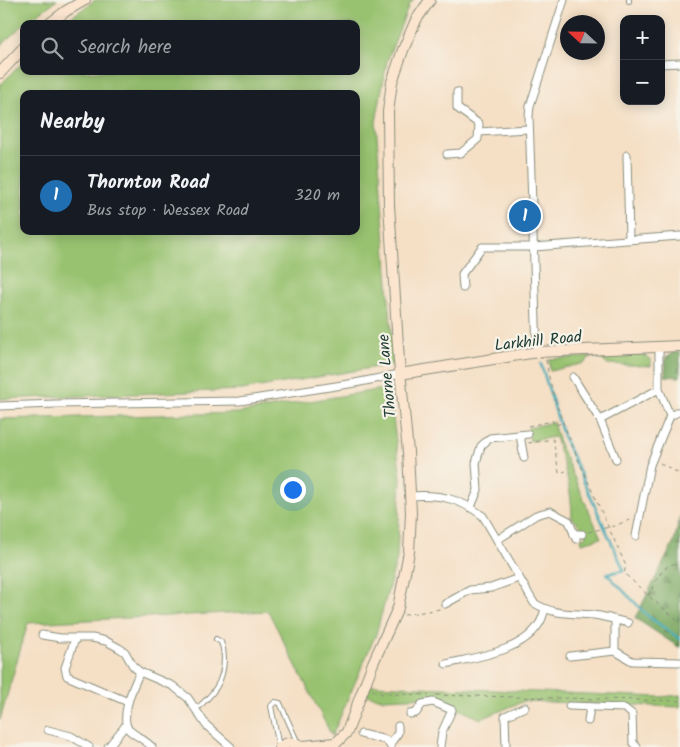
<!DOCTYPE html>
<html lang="en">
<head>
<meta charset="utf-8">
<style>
  body { margin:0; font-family:Kalam,sans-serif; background:#242831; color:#f1f3f6 }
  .controls { position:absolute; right:15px; top:15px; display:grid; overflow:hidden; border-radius:10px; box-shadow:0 2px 12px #0003 }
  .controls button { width:45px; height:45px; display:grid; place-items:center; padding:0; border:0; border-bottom:1px solid #363941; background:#171b24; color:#f1f3f6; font:25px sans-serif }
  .compass { position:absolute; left:560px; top:15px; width:45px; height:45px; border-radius:50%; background:#171b24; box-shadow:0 2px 12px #0003; rotate:292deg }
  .you { position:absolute; left:292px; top:489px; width:18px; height:18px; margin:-12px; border:4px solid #fff; border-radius:50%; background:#1a73e8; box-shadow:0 0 0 8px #1a73e833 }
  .badge { display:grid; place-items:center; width:32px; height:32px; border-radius:50%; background:#1f6fb2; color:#fff; font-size:16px; font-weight:700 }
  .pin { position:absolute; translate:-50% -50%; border:2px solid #fff; box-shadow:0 1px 5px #0006 }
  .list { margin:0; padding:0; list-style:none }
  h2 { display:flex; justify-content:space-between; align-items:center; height:65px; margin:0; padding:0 20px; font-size:21px }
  h2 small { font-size:16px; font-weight:400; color:#9ea1a6 }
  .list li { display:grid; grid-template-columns:32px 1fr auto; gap:15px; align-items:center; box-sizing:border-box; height:80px; padding:0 20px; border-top:1px solid #363941 }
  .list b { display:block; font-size:19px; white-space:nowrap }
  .list p { margin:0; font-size:16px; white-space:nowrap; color:#9ea1a6 }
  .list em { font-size:16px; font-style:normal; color:#9ea1a6 }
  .icon { flex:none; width:28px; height:28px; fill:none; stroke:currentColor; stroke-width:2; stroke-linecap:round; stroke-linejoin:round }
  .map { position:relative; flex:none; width:680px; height:747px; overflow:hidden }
  .search { position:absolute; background:#171b24; box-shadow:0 2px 12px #0003; left:20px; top:20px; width:340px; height:55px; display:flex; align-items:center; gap:12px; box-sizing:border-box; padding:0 18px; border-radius:10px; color:#9ea1a6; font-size:19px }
  .panel { position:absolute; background:#171b24; box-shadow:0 2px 12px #0003; left:20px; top:90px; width:340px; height:145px; border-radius:10px }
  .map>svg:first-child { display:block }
  .green { fill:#98c26f; stroke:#5c8052; fill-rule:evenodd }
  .forest { fill:url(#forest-firs); stroke:#4c724b }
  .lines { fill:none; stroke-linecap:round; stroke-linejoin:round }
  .stream { stroke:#3cabb9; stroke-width:2.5 }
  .lane-casing { stroke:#8a8e7c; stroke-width:6 }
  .street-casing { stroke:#8a8e7c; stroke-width:9 }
  .secondary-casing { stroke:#8a8e7c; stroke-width:12 }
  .path { stroke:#8a8e7c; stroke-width:1; stroke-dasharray:4 4; stroke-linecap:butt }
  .lane { stroke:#fff; stroke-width:4 }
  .street { stroke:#fff; stroke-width:7 }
  .secondary { stroke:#fce5cf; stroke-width:10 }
  .labels { text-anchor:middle; stroke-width:4.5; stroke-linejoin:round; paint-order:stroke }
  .street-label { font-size:16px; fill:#1f3d34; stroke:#f7f3e8 }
</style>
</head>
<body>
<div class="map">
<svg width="680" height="747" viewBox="0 0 680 747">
  <defs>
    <pattern id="forest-firs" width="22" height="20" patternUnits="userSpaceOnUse" patternTransform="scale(1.25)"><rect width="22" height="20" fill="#7aa862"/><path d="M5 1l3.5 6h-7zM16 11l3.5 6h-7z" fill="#638a52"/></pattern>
  </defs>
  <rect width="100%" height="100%" fill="#f7f3e8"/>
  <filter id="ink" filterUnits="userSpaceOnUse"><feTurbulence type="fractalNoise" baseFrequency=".02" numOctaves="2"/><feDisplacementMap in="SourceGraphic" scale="10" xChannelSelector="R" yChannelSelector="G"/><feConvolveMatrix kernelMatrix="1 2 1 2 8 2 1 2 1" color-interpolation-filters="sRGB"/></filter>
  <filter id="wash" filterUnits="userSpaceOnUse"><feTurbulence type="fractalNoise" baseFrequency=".0096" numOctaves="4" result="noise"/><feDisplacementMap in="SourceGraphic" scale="20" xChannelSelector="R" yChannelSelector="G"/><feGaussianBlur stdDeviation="1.12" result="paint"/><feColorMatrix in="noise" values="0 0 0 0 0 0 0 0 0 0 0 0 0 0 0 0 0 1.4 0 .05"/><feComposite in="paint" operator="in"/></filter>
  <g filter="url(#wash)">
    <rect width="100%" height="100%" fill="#f5dfc5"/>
    <g class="green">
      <polygon points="0,0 57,0 24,24 0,46"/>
      <path d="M95 0H414L409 5 387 61 376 122 394 364 242 390 0 399V85L24 61V71H356V24H62ZM24 94H356V231H24Z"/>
      <polygon points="642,354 651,360 651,366 607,364 598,357 590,357 585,363 550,371 549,359"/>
      <polygon points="389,388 401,478 397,558 376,634 332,736 268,611 28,623 0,720 0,419 237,413"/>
      <path d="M553 422 559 443 601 538 582 543 581 538 586 537 585 531 572 518C572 489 564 465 555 437L530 441 528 428Z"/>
      <polygon points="371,685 661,697 680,695 680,707 524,701 481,719 432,697 383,699 367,695"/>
    </g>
    <g class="forest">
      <polygon points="680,352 680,377 665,376 666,357 672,353"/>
      <polygon points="680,516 680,648 635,618 674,542"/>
    </g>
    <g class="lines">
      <polyline class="stream" points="541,364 563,436 624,570 607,574 649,617 680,639"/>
    </g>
  </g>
  <g filter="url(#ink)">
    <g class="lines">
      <g class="lane-casing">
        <g id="lane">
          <polyline points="629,0 629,1"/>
          <path d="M196 709C213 695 224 682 224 658 224 652 223 647 221 642L216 639"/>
          <polyline points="279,747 271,706 275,702 280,703 297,741"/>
        </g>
      </g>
      <g class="street-casing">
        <g id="street">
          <polyline points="661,64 680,63"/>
          <polyline points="479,132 528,129"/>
          <polyline points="447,154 461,153 478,139 479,124 457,108 457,92"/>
          <polyline points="627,155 629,239"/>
          <polyline points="463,288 462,274 482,247 534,247 680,236"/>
          <polyline points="537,352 529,116 530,106 564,0"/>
          <polyline points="573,377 600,420 616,459"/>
          <polyline points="0,406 56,404 240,401 355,383 400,374"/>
          <polyline points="670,416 680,411"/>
          <polyline points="600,420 659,389"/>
          <polyline points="520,435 524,458"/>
          <path d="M410 496C439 494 459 498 483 516L534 603C557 617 576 612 600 616 610 618 619 621 628 623"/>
          <polyline points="471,507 478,490 476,463 481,446 490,438 528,434"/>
          <polyline points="574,534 582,534"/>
          <polyline points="636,536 650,465 670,416 659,389 659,347"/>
          <polyline points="497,540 536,515 550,511 569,521 576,539"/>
          <polyline points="445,604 470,590 491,588 519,578"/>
          <polyline points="615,621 615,651 632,661 680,662"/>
          <polyline points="42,635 60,638 92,638 106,641 119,648 125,652 133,666 140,672 173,686 188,698 206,725 231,747"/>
          <polyline points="75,639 65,668 67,676 128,702"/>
          <polyline points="570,656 615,651"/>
          <path d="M446 664C475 657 522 652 539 624 542 620 543 614 545 610"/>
          <path d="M140 672C134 684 119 718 129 730 136 736 145 740 152 747"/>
          <polyline points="569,706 624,708 632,714 633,743 637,747"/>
          <polyline points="410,714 416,713 422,704 433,702 452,710 442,732 440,747"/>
          <polyline points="588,721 590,707"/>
          <polyline points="48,730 71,736 89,747"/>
          <polyline points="361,734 386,740 391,747"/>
          <polyline points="390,744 398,733 398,726"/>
          <polyline points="108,747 126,725"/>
          <polyline points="506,747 505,716 525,707"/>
        </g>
      </g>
      <g class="secondary-casing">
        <g id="secondary">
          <polyline points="49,24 66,11 85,0"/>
          <polyline points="0,73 24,47"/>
          <polyline points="400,374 537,352 680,346"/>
          <polyline points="303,746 335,743"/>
          <path d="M280 747C288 741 296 742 303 747"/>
          <polyline points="329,747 336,743 347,732 373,663 398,608 409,552 411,513 408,452 399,361 389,205 388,112 392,82 403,50 416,20 430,0"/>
        </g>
      </g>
      <g class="path">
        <path d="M546 360C550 390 561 419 573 447 590 487 608 526 626 566L624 573 654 601 680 622"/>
        <polyline points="528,426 553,421 554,425 563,423"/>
        <polyline points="529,442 529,443 553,439 559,473 566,471"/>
        <polyline points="660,463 680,474"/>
        <polyline points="588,532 614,526 632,519"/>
        <path d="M648 596C656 583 662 561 680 564"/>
        <polyline points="404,615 440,609"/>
        <polyline points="372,690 383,694 429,695"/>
        <polyline points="436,695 680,701"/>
      </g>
      <use href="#lane" class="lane"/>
      <use href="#street" class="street"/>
      <use href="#secondary" class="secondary"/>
    </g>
  </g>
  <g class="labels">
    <g class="street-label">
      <text transform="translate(538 340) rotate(-6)" y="6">Larkhill Road</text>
      <text transform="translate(386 376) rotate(-95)" y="6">Thorne Lane</text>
    </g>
  </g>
</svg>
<div class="controls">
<button>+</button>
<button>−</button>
</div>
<svg class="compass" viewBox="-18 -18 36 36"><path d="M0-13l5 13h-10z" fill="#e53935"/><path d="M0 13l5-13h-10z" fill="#9ea1a6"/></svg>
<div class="you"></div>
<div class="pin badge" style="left:525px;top:216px">1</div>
<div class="search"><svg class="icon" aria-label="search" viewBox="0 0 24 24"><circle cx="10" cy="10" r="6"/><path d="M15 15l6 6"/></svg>Search here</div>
<section class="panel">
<h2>Nearby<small></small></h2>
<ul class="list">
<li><span class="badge">1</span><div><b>Thornton Road</b><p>Bus stop · Wessex Road</p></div><em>320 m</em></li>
</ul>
</section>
</div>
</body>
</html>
